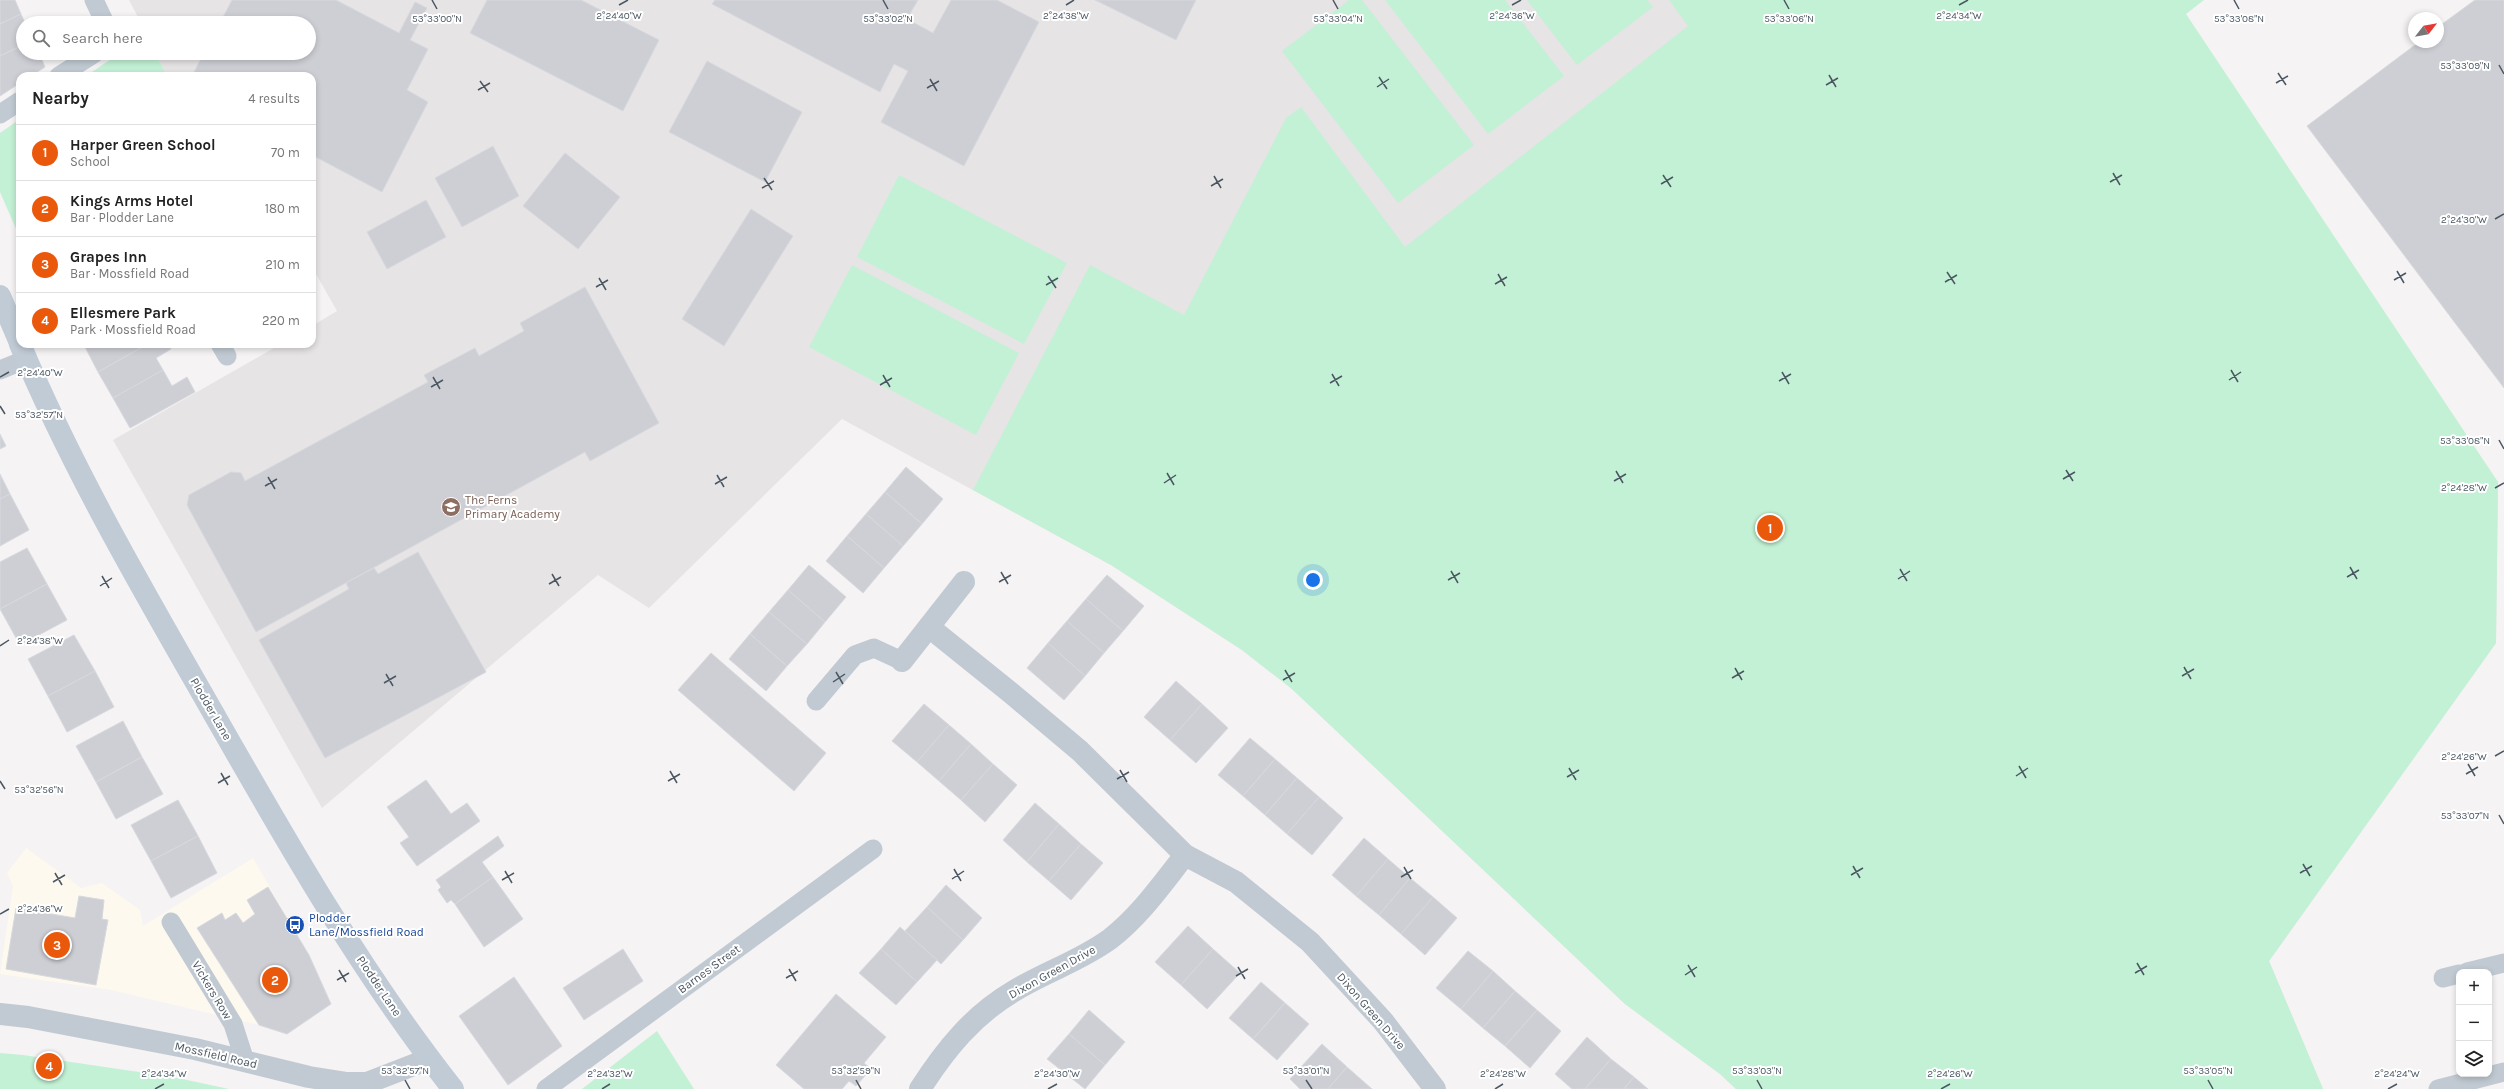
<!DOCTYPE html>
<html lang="en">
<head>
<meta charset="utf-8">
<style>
  body { margin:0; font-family:Karla,sans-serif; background:#f2f2f2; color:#222 }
  .controls { position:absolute; right:12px; bottom:12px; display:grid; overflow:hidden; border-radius:8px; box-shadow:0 2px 6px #0003 }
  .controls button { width:36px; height:36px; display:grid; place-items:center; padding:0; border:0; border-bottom:1px solid #e0e0e0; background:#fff; color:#222; font:20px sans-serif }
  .compass { position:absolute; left:2408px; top:12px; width:36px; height:36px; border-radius:50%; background:#fff; box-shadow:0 2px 6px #0003; rotate:59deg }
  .you { position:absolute; left:1313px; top:580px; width:14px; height:14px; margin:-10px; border:3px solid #fff; border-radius:50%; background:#1a73e8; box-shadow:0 0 0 6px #1a73e833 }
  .badge { display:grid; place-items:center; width:26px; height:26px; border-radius:50%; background:#ea580c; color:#fff; font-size:13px; font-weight:700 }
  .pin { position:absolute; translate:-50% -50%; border:2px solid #fff; box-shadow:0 1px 4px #0006 }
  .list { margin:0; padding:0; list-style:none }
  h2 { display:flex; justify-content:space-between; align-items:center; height:52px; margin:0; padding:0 16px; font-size:17px }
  h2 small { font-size:13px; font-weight:400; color:#767676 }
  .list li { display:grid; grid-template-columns:26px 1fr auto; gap:12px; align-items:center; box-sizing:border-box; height:56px; padding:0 16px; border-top:1px solid #e0e0e0 }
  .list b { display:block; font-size:15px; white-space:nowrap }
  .list p { margin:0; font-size:13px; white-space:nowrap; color:#767676 }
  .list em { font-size:13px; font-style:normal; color:#767676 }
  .icon { flex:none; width:22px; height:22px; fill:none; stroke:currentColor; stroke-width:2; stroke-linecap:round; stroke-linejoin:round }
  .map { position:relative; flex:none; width:2504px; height:1089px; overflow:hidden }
  .search { position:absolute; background:#fff; box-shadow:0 2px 6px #0003; left:16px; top:16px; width:300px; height:44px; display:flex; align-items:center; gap:10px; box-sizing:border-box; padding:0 14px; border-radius:22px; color:#767676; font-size:15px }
  .panel { position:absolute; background:#fff; box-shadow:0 2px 6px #0003; left:16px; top:72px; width:300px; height:276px; border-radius:12px }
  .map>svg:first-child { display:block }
  .commercial { fill:#fdf9ef }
  .education { fill:#e6e4e5 }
  .green { fill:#c3f1d5 }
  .building { fill:#cdcfd5; stroke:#d7d9de }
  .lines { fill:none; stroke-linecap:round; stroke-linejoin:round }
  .service { stroke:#c1cad2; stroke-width:19 }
  .minor { stroke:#c1cad2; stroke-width:22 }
  .secondary { stroke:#c1cbd6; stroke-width:22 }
  .ticks { fill:none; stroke:#4a5661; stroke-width:1.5 }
  .labels { text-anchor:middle; stroke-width:4; stroke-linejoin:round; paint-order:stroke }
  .education-label { font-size:12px; fill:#785e54; stroke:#fff; text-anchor:start }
  .street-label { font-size:12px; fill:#4a5661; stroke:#fff }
  .transit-label { font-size:12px; fill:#164399; stroke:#fff; text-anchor:start }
  .ticks-label { font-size:10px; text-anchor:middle; fill:#4a5661; stroke:#fff; stroke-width:4; stroke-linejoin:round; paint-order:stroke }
</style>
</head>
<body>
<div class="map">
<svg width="2504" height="1089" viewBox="0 0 2504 1089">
  <rect width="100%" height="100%" fill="#f5f3f3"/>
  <polygon class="commercial" points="26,848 81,888 102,883 140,910 143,926 253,858 309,955 331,1004 287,1034 259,1025 111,990 0,974 13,886 7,873"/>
  <polygon class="education" points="129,0 2121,0 2498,482 2496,643 2269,961 2323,1089 1736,1089 1720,1074 1625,1004 1292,689 1242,650 1111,565 842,419 649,608 598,575 322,808 113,440 281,344 312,344 312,326 337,311 312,267 312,76 167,76 155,53 309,53 309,23 141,23"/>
  <g class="green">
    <polygon points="1349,0 1362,0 1474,145 1398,203 1282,51"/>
    <polygon points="1385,0 1505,0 1564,76 1488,134"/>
    <polygon points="1527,0 1647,0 1653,7 1577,65"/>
    <polygon points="1669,0 2204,0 2186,14 2498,482 2496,643 2269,961 2323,1089 1736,1089 1720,1074 1625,1004 1292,689 1242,650 1111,565 973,490 1090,265 1184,315 1286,118 1301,107 1405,247 1688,26"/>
    <polygon points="120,53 155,53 167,76 86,76"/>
    <polygon points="20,119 20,238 0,192 0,133"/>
    <polygon points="899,175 1067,263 1024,344 857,257"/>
    <polygon points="852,265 1019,353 976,435 809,347"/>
    <polygon points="657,1031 694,1089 582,1089"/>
    <polygon points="0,1053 23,1055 173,1077 229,1089 0,1089"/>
  </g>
  <g class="building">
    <polygon points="0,0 15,0 21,14 0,24"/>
    <polygon points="232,0 336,0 399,33 415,2 427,8 410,40 428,49 407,90 428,102 382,192 312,155 312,76 192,76 204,53 309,53 309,23 220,23"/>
    <polygon points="487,0 581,0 659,40 623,111 470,33"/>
    <polygon points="715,0 918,0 907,19 933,33 951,0 997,0 1039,22 964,166 881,122 908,71 894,64 880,92 712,4"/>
    <polygon points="1095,0 1196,0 1176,40"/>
    <polygon points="2475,0 2504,0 2504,388 2307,126 2419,42 2438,42 2438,27"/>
    <polygon points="21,14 25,23 23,23 23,45 0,56 0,24"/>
    <polygon points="23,45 23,53 39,53 45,67 31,76 20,76 20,83 0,96 0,56"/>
    <polygon points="707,61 802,112 765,182 669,132"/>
    <polygon points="493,146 519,196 462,227 435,178"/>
    <polygon points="565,153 620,197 578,249 523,206"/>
    <polygon points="426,200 446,237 387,269 367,232"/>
    <polygon points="751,209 793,236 724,346 682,319"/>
    <polygon points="585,287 659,423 590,461 585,452 256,632 187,505 189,495 231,472 241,473 245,481 428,382 424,375 475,348 479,356 524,331 520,323"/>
    <polygon points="85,344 148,344 98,372 84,345"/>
    <polygon points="148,344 168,344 171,349 156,358 163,370 113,398 98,372"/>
    <polygon points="163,370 172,386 187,377 195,392 130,428 113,398"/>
    <polygon points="0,434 6,446 0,449"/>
    <polygon points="906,467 943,499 922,524 885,492"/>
    <polygon points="0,474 10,494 0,499"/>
    <polygon points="885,492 922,524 903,546 866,514"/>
    <polygon points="10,494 29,530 0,546 0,499"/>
    <polygon points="866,514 903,546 884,568 847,536"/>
    <polygon points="847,536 884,568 863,593 826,561"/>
    <polygon points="27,548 47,584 0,609 0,562"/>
    <polygon points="418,552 486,672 325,758 259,640 349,589 346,583 374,568 378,574"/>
    <polygon points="809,565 846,597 825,622 788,590"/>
    <polygon points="1107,575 1144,606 1123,631 1086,599"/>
    <polygon points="47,584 67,620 20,645 0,609"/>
    <polygon points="788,590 825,622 807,644 769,612"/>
    <polygon points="1086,599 1123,631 1104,653 1067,621"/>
    <polygon points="769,612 807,644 787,666 750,634"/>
    <polygon points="1067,621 1104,653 1085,676 1048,643"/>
    <polygon points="750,634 787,666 766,691 729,659"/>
    <polygon points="74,635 95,671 48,696 28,659"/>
    <polygon points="1048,643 1085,676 1064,700 1027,668"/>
    <polygon points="711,653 826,753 794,791 678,690"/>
    <polygon points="95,671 114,707 67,732 48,696"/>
    <polygon points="1176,681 1202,704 1170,740 1144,717"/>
    <polygon points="924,704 949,725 917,762 892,741"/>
    <polygon points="1202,704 1228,728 1196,763 1170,740"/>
    <polygon points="123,721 142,757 96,782 76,746"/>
    <polygon points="949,725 971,744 939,781 917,762"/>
    <polygon points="1250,738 1275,759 1243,796 1218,775"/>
    <polygon points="971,744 993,764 961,800 939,781"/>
    <polygon points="142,757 163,794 116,819 96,782"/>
    <polygon points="1275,759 1297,778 1265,815 1243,796"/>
    <polygon points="993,764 1017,785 985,822 961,800"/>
    <polygon points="1297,778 1319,797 1287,834 1265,815"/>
    <polygon points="426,780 451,814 467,803 480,821 417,866 400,843 409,837 387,807"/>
    <polygon points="1319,797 1343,818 1312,855 1287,834"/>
    <polygon points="178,800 198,836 151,861 131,825"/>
    <polygon points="1035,803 1059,824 1027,862 1003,840"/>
    <polygon points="1059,824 1081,844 1049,881 1027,862"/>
    <polygon points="198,836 217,873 171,898 151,861"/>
    <polygon points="498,836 504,846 482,862 493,877 455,904 451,900 447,903 438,890 441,887 436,880"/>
    <polygon points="1364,838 1388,859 1356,896 1332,875"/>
    <polygon points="1081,844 1103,863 1071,900 1049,881"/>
    <polygon points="1388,859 1410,878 1379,915 1356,896"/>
    <polygon points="493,877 523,919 484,947 455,904"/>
    <polygon points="1410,878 1433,897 1401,934 1379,915"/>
    <polygon points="946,885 982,918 963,940 927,907"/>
    <polygon points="268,887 309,955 331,1004 287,1034 259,1025 197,928 222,913 225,920 236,913 243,923 255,914 247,900"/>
    <polygon points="79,896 104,900 102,919 108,920 96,985 6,969 16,908 75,918"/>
    <polygon points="1433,897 1457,918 1425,955 1401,934"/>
    <polygon points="927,907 963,940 941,964 905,931"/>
    <polygon points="1188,926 1213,949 1181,985 1155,962"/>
    <polygon points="900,927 937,960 917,982 881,949"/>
    <polygon points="623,949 643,981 584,1020 563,988"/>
    <polygon points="881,949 917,982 896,1005 859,973"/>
    <polygon points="1213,949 1240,973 1207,1009 1181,985"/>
    <polygon points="1468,951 1493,971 1461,1009 1436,988"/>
    <polygon points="1493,971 1515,991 1483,1028 1461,1009"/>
    <polygon points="514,977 562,1046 508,1085 459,1016"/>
    <polygon points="1261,982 1285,1003 1253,1039 1229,1018"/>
    <polygon points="1515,991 1537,1010 1505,1046 1483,1028"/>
    <polygon points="836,994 886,1037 864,1063 871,1069 856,1086 849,1081 842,1089 804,1089 776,1065"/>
    <polygon points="1285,1003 1309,1024 1277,1060 1253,1039"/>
    <polygon points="1089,1010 1125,1042 1105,1065 1069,1034"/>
    <polygon points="1537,1010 1561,1031 1530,1068 1505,1046"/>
    <polygon points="1069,1034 1105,1065 1085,1089 1047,1059"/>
    <polygon points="1587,1037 1611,1059 1585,1089 1572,1089 1555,1074"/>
    <polygon points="1322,1044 1347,1067 1328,1089 1300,1089 1290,1079"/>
    <polygon points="1611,1059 1634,1077 1624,1089 1585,1089"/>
    <polygon points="1347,1067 1372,1089 1328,1089"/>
    <polygon points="1634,1077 1648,1089 1624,1089"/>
  </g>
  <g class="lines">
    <g class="service">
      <polyline points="94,0 105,23"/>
      <polyline points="59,76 95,53"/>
      <polyline points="0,114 20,101"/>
      <polyline points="220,344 227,356"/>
      <polyline points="0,370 27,359"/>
      <polyline points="816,701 855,655 874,648 902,661"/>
      <polyline points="171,922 233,1024 245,1061"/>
      <polyline points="2467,972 2504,963"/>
      <polyline points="2443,978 2459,974"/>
      <polyline points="546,1089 873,849"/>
      <polyline points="2438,1089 2504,1072"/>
    </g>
    <g class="minor">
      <polyline points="929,627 1011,693 1080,751 1185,855 1236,882 1310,942 1383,1021 1435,1089"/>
      <polyline points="902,661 964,582"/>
      <polyline points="0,1014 28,1017 195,1049 309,1077 347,1083 367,1083 429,1059"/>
      <path d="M920 1089C945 1050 973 1015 1014 991 1045 972 1080 961 1110 939 1140 916 1162 884 1185 855"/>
    </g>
    <g class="secondary">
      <polyline points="0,296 20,343"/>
      <path d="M20 344C74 473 146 595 215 716 288 844 362 974 453 1089"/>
    </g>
  </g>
  <path class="ticks" d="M432 0 437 9M883 0 888 9M1333 0 1338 9M1784 0 1789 9M2234 0 2239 9M619 5 628 0M1066 5 1074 0M1512 5 1521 0M1959 5 1968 0M2499 65 2504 74M2278 73 2286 85M1829 75 1836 87M1379 77 1387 89M930 79 937 91M480 81 488 92M2276 83 2288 76M1826 85 1838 78M1377 87 1389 79M927 88 939 81M478 90 490 83M2113 173 2120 185M1663 175 1671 187M1214 176 1221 188M764 178 772 190M2110 182 2122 175M1661 184 1673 177M1211 186 1223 179M762 188 774 181M2495 219 2504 214M2397 271 2404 283M1947 272 1955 284M1498 274 1505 286M1048 276 1056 288M599 278 606 290M2394 280 2406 273M1945 282 1957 275M1495 284 1507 277M1046 285 1058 278M596 287 608 280M2231 370 2238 382M1782 372 1789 384M1332 374 1339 386M883 375 890 387M0 377 9 372M433 377 440 389M2229 380 2241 372M1779 381 1791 374M1330 383 1342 376M880 385 892 378M431 387 443 380M0 406 5 414M2499 440 2504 449M2066 470 2073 481M1616 471 1623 483M1167 473 1174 485M717 475 724 487M268 477 275 489M2063 479 2075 472M1614 481 1626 474M1164 483 1176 475M715 484 727 477M265 486 277 479M2495 488 2504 483M2350 567 2357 579M1900 569 1907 581M1451 571 1458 583M1001 572 1008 584M552 574 559 586M102 576 109 588M2347 577 2359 570M1898 579 1910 571M1448 580 1460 573M999 582 1011 575M549 584 561 577M100 586 112 578M0 646 9 640M2184 667 2191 679M1735 668 1742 680M1285 670 1292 682M836 672 843 684M386 674 393 686M2182 676 2194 669M1732 678 1744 671M1283 680 1295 673M833 682 845 674M384 683 396 676M2495 756 2504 751M2468 764 2475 776M2019 766 2026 778M1569 768 1576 780M1120 770 1127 782M670 771 677 783M221 773 228 785M2466 774 2478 767M2016 776 2028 768M1567 777 1579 770M1117 779 1129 772M0 781 5 789M668 781 680 774M218 783 230 776M2499 815 2504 824M2303 864 2310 876M1853 866 1860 878M1404 867 1411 879M954 869 961 881M505 871 512 883M55 873 62 885M2300 873 2312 866M1851 875 1863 868M1401 877 1413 870M952 879 964 871M502 880 514 873M53 882 65 875M0 914 9 909M2137 963 2144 975M1688 965 1695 977M1238 967 1245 979M789 969 796 981M339 970 346 982M2135 973 2147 966M1685 975 1697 967M1236 976 1248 969M786 978 798 971M337 980 349 973M405 1080 410 1089M856 1080 861 1089M1306 1080 1312 1089M1757 1080 1762 1089M2208 1080 2213 1089M155 1089 164 1084M602 1089 610 1084M1048 1089 1057 1084M1495 1089 1503 1084M1941 1089 1950 1084M2388 1089 2397 1084"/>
  <defs>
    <g id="school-disc" transform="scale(1)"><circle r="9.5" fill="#8d6e63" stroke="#fff"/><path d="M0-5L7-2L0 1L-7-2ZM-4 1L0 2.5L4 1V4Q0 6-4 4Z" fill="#fff"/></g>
    <g id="bus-disc" transform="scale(1)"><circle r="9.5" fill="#1a4fb4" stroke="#fff"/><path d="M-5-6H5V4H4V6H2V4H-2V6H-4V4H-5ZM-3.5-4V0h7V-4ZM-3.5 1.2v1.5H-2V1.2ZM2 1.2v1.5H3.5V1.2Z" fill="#fff"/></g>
  </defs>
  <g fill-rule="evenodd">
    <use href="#school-disc" x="451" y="507"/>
    <use href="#bus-disc" x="295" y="925"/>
  </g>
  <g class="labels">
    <g class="education-label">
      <text x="465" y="504">The Ferns<tspan x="465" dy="14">Primary Academy</tspan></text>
    </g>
    <g class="street-label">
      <text transform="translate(211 709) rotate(60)" y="4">Plodder Lane</text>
      <text transform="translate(709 969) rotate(-36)" y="4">Barnes Street</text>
      <text transform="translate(1052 972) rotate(-29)" y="4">Dixon Green Drive</text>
      <text transform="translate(379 986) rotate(56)" y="4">Plodder Lane</text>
      <text transform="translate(212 990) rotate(59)" y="4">Vickers Row</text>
      <text transform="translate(1371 1011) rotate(49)" y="4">Dixon Green Drive</text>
      <text transform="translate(216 1055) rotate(13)" y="4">Mossfield Road</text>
    </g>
    <g class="transit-label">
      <text x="309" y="922">Plodder<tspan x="309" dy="14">Lane/Mossfield Road</tspan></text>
    </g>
  </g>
  <g class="ticks-label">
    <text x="619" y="19">2°24'40"W</text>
    <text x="1066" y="19">2°24'38"W</text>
    <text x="1512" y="19">2°24'36"W</text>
    <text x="1959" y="19">2°24'34"W</text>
    <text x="437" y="22">53°33'00"N</text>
    <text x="888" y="22">53°33'02"N</text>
    <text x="1338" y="22">53°33'04"N</text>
    <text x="1789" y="22">53°33'06"N</text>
    <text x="2239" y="22">53°33'08"N</text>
    <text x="2465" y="69">53°33'09"N</text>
    <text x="2464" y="223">2°24'30"W</text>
    <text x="40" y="376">2°24'40"W</text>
    <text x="39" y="418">53°32'57"N</text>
    <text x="2465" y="444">53°33'08"N</text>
    <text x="2464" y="491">2°24'28"W</text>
    <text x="40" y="644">2°24'38"W</text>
    <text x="2464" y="760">2°24'26"W</text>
    <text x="39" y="793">53°32'56"N</text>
    <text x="2465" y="819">53°33'07"N</text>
    <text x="40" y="912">2°24'36"W</text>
    <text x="405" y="1074">53°32'57"N</text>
    <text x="856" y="1074">53°32'59"N</text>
    <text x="1306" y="1074">53°33'01"N</text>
    <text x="1757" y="1074">53°33'03"N</text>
    <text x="2208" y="1074">53°33'05"N</text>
    <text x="164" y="1077">2°24'34"W</text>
    <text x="610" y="1077">2°24'32"W</text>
    <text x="1057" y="1077">2°24'30"W</text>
    <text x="1503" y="1077">2°24'28"W</text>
    <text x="1950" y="1077">2°24'26"W</text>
    <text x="2397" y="1077">2°24'24"W</text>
  </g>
</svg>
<div class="controls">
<button>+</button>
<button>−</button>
<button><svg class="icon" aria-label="layers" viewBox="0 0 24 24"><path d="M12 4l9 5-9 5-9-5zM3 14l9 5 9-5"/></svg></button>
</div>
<svg class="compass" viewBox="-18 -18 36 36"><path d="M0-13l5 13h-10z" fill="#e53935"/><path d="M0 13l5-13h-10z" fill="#767676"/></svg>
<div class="you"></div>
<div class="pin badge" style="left:1770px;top:528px">1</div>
<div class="pin badge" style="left:275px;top:980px">2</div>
<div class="pin badge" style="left:57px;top:945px">3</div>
<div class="pin badge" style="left:49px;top:1066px">4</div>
<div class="search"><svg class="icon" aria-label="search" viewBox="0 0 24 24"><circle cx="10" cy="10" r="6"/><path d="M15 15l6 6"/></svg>Search here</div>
<section class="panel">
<h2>Nearby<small>4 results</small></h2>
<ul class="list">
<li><span class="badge">1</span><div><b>Harper Green School</b><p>School</p></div><em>70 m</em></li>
<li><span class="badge">2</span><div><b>Kings Arms Hotel</b><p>Bar · Plodder Lane</p></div><em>180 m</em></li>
<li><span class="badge">3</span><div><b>Grapes Inn</b><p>Bar · Mossfield Road</p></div><em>210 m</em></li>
<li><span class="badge">4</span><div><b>Ellesmere Park</b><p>Park · Mossfield Road</p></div><em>220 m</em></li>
</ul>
</section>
</div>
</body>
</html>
